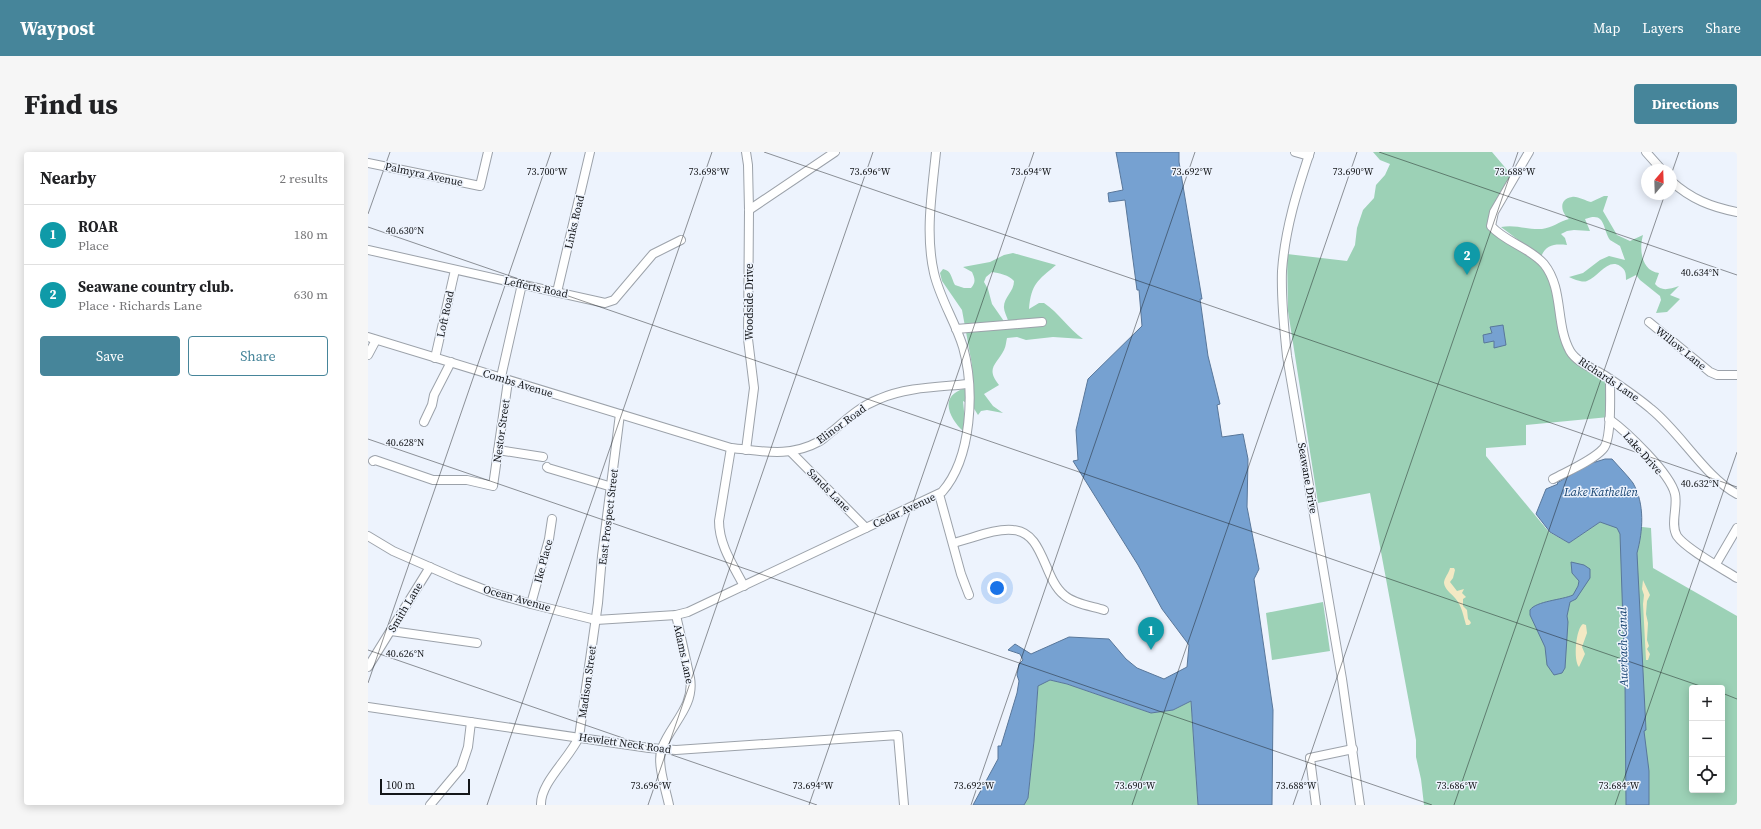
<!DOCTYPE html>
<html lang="en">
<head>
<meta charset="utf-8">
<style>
  body { margin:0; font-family:"Source Serif 4",serif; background:#f6f6f6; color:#202124 }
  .controls { position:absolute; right:12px; bottom:12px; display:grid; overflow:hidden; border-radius:4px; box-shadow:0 2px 10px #0003 }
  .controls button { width:36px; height:36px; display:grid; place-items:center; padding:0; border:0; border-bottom:1px solid #e0e0e0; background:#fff; color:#202124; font:20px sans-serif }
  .compass { position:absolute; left:1273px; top:12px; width:36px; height:36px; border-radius:50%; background:#fff; box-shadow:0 2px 10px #0003; rotate:19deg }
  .scale { position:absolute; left:12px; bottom:10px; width:90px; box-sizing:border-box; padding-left:4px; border:2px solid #141619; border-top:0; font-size:11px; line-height:14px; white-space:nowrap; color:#141619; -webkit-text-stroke:3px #edf3fd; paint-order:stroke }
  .you { position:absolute; left:629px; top:436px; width:14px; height:14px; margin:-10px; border:3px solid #fff; border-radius:50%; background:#1a73e8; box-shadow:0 0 0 6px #1a73e833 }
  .badge { display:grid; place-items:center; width:26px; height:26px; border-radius:50%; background:#46859a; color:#fff; font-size:13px; font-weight:700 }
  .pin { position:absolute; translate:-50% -33px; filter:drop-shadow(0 1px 2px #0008) }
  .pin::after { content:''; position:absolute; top:21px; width:14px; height:12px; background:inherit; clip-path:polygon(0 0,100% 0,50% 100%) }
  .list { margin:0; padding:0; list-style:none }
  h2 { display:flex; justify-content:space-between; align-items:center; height:52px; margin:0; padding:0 16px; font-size:17px }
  h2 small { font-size:13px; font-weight:400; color:#757577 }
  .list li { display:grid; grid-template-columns:26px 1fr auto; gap:12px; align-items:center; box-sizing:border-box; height:60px; padding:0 16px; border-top:1px solid #e0e0e0 }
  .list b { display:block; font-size:15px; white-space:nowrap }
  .list p { margin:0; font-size:13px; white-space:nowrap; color:#757577 }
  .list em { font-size:13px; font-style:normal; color:#757577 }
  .actions { display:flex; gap:8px; padding:12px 16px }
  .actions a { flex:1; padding:9px 0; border:1px solid #46859a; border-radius:4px; text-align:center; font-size:14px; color:#46859a }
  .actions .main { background:#46859a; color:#fff }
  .icon { flex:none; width:22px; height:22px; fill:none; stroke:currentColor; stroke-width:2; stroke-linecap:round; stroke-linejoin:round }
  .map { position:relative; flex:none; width:1369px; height:653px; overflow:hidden; border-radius:4px }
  header { display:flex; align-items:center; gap:24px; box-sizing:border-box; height:56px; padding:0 20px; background:#46859a; color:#fff }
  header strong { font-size:19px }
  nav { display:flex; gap:22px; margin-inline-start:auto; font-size:14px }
  .intro { display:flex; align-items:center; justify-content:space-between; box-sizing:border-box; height:96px; padding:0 24px }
  h1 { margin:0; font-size:28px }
  .button { padding:10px 18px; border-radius:4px; background:#46859a; color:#fff; font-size:14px; font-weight:700 }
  main { display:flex; gap:24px; padding:0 24px }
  aside { flex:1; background:#fff; border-radius:4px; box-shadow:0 2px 10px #0003 }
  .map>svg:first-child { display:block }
  .green { fill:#9cd1b6; fill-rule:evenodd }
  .sand { fill:#f3e9c4 }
  .water { fill:#76a1d1; stroke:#59779a }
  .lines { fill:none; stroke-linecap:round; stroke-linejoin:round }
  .minor-casing { stroke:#9ca2aa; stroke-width:10 }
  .minor { stroke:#fff; stroke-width:8 }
  .ticks { fill:none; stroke:#141619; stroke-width:1; stroke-opacity:0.45 }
  .labels { text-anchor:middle; stroke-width:3; stroke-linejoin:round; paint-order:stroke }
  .street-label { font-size:11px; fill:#141619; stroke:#edf3fd }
  .water-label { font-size:12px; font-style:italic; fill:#14416f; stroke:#edf3fd }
  .ticks-label { font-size:10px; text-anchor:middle; fill:#141619; stroke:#edf3fd; stroke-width:3; stroke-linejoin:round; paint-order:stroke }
</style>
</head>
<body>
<header>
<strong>Waypost</strong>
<nav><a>Map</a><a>Layers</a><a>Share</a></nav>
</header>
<div class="intro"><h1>Find us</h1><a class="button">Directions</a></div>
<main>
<aside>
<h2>Nearby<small>2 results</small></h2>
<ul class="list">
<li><span class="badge" style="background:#0f9aa8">1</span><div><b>ROAR</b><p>Place</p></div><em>180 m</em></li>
<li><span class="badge" style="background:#0f9aa8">2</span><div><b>Seawane country club.</b><p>Place · Richards Lane</p></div><em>630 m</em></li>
</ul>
<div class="actions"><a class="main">Save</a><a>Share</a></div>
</aside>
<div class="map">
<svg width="1369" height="653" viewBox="0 0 1369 653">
  <rect width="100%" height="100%" fill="#edf3fd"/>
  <g class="green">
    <path d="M1005 0H1124L1146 26 1122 70 1176 109 1188 134 1198 191 1205 203 1242 228 1241 265 1158 273V293L1118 296V304L1181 380 1201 391 1232 370 1283 376 1285 416 1369 464V653H1056L1053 627 1048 605V588L1002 341 950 351 920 159 919 102 979 109 987 93 989 76 995 58 1006 46 1008 33 1017 23 1022 12 1012 8ZM1324 536H1354V638H1324Z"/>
    <path d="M1236 44H1240L1235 59 1249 83 1262 89 1275 83C1271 97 1273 119 1291 121L1287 132C1294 140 1301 137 1311 134L1302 143 1312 147 1299 160 1288 161 1293 148 1292 144 1272 128 1268 123 1258 128C1258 122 1258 118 1252 114 1240 106 1230 125 1219 129 1214 131 1206 127 1201 125L1215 121 1232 108 1241 104 1257 108 1252 94 1242 88C1234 76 1238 59 1217 67L1222 79 1206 78 1199 79 1193 82 1197 86 1199 93C1187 92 1178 92 1173 105L1133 75C1147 72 1160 78 1174 77 1184 76 1192 69 1201 67 1193 61 1190 47 1204 45 1210 44 1217 49 1223 50Z"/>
    <path d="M645 101 688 113C670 128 663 132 661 157L671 151H676C691 161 700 176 715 187L685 185 658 188 649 185 639 186C638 190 638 194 636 198 629 212 617 216 631 233L616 242 625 254 635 261 619 258 613 259 610 263 605 255 595 249 597 269 595 279C585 270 573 251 587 241 590 239 593 237 596 237 599 238 603 240 605 240L604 213 594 158 574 129 572 121 575 117C584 119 583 126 587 133L596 136H603C608 130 607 127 604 120L595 115 622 110 636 103ZM624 120C631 121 641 123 646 129 646 140 635 146 636 156 637 164 642 168 640 175L624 152 620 137 616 130 618 125Z"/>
    <polygon points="955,450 962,499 904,508 898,461"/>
    <polygon points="682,528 699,532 783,561 805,558 823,549 830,653 656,653 660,646 666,589 670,533"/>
  </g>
  <g class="sand">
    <path d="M1082 416H1086L1087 418 1085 426 1082 430 1089 439 1096 437 1094 441 1098 445 1095 447V454L1099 458 1100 467 1102 469 1103 471 1101 473H1098C1095 463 1094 454 1087 446 1083 441 1077 438 1076 431 1076 426 1081 421 1082 416Z"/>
    <polygon points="1275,428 1282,443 1279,449 1278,462 1280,471 1279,488 1281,494 1279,497 1282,502 1280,508 1278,508 1275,452 1276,443 1274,437"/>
    <path d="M1215 472 1218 473 1219 481 1214 495 1217 502 1211 515C1205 508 1208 476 1215 472Z"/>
  </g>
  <g class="water">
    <polygon points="748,0 811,0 811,10 834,147 832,147 840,204 852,252 849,253 854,285 875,282 880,307 879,355 891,417 886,427 905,558 904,653 830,653 823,549 805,558 783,561 699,532 682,528 670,534 666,589 660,646 656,653 605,653 630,607 630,594 633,594 649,541 651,529 649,523 651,512 655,508 652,502 640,498 647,492 663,502 701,485 741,487 758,507 769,516 796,527 819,515 821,493 794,457 770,413 705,309 710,308 708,278 720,227 774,174 771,138 769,138 757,48 741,50 740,41 755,38"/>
    <polygon points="1135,173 1138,193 1126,196 1126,189 1116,191 1115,183 1124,181 1122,175"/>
    <path d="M1237 307H1244C1251 315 1259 323 1265 331 1277 352 1275 379 1269 401L1278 578 1276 579 1281 619V653H1258L1257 531 1252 382 1249 376 1232 370 1201 391 1182 380 1168 362 1178 337 1190 332 1189 331 1221 312Z"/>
    <path d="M1203 410 1216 413 1222 417V426L1208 447 1202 450 1199 464 1200 470 1197 516 1194 521 1186 523 1179 513 1177 495 1162 463V458C1168 449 1194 448 1205 443L1210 434 1211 429 1204 421Z"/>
  </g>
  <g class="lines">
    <g class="minor-casing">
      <g id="minor">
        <polyline points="927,0 941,4"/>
        <path d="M942 0C929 39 917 77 914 119 913 147 916 176 919 204L974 527 992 653"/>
        <path d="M1161 0 1126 60 1123 74C1137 90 1161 95 1176 112 1196 137 1187 172 1202 199 1209 211 1227 217 1239 225 1254 235 1269 245 1283 257 1312 280 1338 326 1369 342"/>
        <polyline points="1278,0 1294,18"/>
        <polyline points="0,11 112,34 120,0"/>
        <path d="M1303 29C1323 47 1343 55 1369 60"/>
        <polyline points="381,58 467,0"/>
        <polyline points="0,98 237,151 246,148 285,102 313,88"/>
        <polyline points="189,140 222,0"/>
        <polyline points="1281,170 1342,220 1349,223 1369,223"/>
        <polyline points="588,177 674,170"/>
        <path d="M0 185 363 296C395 299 421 306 452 289 457 286 461 281 466 278 480 266 493 254 511 247 538 235 571 235 600 232"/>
        <polyline points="0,203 8,188"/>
        <polyline points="67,206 87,118"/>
        <polyline points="133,225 154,132"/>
        <path d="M1241 267C1259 280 1302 321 1307 342 1310 355 1302 372 1309 384 1318 397 1355 417 1369 426"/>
        <polyline points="56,270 64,253 66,243 83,210"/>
        <path d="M363 296 351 369C351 393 365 413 376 434"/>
        <polyline points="130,298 175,305"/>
        <polyline points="378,298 386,236 380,187 381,58 380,13 378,0"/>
        <polyline points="423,300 498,376"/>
        <polyline points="5,309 7,308 65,328 99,328 125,334 140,229"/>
        <polyline points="179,315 180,316 244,335"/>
        <path d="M1185 327C1200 319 1224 309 1235 297 1244 288 1242 242 1242 227"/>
        <polyline points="571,342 593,422 601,443"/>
        <path d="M0 384 25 399 89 427 125 441 163 452 228 468 308 463 320 460 574 340C604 306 607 238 595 195 587 169 572 147 566 121 557 82 564 40 568 0"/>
        <path d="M585 391C603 387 627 376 645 378 676 380 675 426 696 443 706 452 723 454 736 458"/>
        <polyline points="1348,412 1369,376"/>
        <polyline points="163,452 181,387 184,367"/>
        <polyline points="23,479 109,491"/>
        <polyline points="0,515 62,415"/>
        <polyline points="0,555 281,596 308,598 530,583 536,653"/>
        <polyline points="62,653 93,616 100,595 103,570"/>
        <path d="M173 653C172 631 201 607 211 585L230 451 234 404 252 262"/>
        <path d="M301 653C298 638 288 610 294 596 303 572 327 554 322 526L308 463"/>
        <polyline points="948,653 942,606 985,597"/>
      </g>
    </g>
    <use href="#minor" class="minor"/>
  </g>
  <path class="ticks" d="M396 0 1369 335M1011 0 1369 123M1303 23 1311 0M0 62 22 0M0 75 1338 536M0 287 1064 653M0 498 449 653M0 531 183 0M1354 541 1369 547M119 653 344 0M280 653 505 0M441 653 666 0M603 653 827 0M764 653 989 0M925 653 1150 0M1086 653 1297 42M1247 653 1369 300"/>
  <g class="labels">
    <g class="street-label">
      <text transform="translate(56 22) rotate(12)" y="4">Palmyra Avenue</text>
      <text transform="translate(206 70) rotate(-77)" y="4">Links Road</text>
      <text transform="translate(168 135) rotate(12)" y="4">Lefferts Road</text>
      <text transform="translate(381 150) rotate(-90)" y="4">Woodside Drive</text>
      <text transform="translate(77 162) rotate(-78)" y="4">Loft Road</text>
      <text transform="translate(1313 196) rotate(39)" y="4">Willow Lane</text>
      <text transform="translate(1241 227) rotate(34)" y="4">Richards Lane</text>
      <text transform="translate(150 231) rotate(17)" y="4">Combs Avenue</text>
      <text transform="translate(473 272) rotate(-36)" y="4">Elinor Road</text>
      <text transform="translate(133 279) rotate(-82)" y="4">Nestor Street</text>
      <text transform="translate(1275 301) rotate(48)" y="4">Lake Drive</text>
      <text transform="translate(940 326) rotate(80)" y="4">Seawane Drive</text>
      <text transform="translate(461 338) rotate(45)" y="4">Sands Lane</text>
      <text transform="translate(536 358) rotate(-25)" y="4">Cedar Avenue</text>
      <text transform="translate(240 365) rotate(-83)" y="4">East Prospect Street</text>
      <text transform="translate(175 409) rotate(-75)" y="4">Ike Place</text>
      <text transform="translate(149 446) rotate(16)" y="4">Ocean Avenue</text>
      <text transform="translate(37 455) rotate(-59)" y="4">Smith Lane</text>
      <text transform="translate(316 502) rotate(78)" y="4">Adams Lane</text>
      <text transform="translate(219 530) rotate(-82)" y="4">Madison Street</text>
      <text transform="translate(257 591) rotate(8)" y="4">Hewlett Neck Road</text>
    </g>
    <g class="water-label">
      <text x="1233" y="344">Lake Kathellen</text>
      <text transform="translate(1255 495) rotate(-91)" y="4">Auerbach Canal</text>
    </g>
  </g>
  <g class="ticks-label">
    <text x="341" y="23">73.698°W</text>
    <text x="502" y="23">73.696°W</text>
    <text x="663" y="23">73.694°W</text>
    <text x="824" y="23">73.692°W</text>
    <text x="1147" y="23">73.688°W</text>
    <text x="179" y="23">73.700°W</text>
    <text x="985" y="23">73.690°W</text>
    <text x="37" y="82">40.630°N</text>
    <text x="1332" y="124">40.634°N</text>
    <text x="37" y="294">40.628°N</text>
    <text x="1332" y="335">40.632°N</text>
    <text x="37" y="505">40.626°N</text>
    <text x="283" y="637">73.696°W</text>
    <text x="445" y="637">73.694°W</text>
    <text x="606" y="637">73.692°W</text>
    <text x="767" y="637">73.690°W</text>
    <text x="928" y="637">73.688°W</text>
    <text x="1089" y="637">73.686°W</text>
    <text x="1251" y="637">73.684°W</text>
  </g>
</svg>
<div class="controls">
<button>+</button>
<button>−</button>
<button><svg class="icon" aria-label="locate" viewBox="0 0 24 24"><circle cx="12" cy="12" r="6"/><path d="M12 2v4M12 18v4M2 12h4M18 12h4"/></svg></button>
</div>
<svg class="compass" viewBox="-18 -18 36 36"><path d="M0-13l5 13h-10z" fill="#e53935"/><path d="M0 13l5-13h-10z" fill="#757577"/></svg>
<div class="scale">100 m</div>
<div class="you"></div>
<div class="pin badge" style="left:783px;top:498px;background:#0f9aa8">1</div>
<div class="pin badge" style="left:1099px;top:123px;background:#0f9aa8">2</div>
</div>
</main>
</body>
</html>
